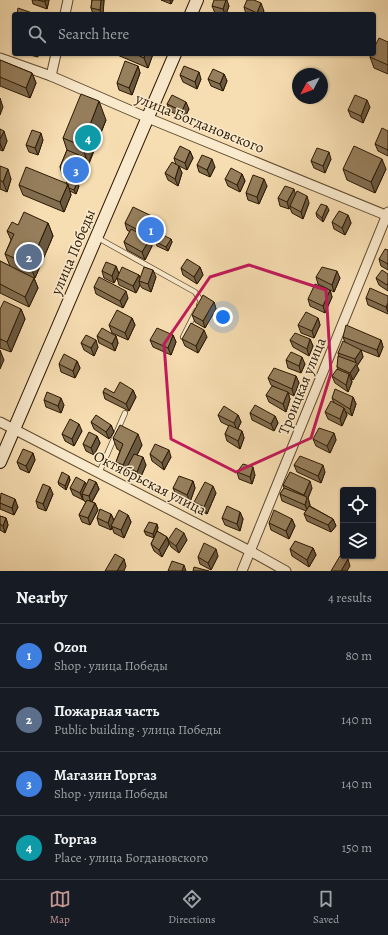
<!DOCTYPE html>
<html lang="en">
<head>
<meta charset="utf-8">
<style>
  body { margin:0; font-family:Alegreya,serif; background:#242831; color:#f1f3f6 }
  .controls { position:absolute; right:12px; bottom:12px; display:grid; overflow:hidden; border-radius:4px; box-shadow:0 1px 3px #0004 }
  .controls button { width:36px; height:36px; display:grid; place-items:center; padding:0; border:0; border-bottom:1px solid #363941; background:#171b24; color:#f1f3f6; font:20px sans-serif }
  .compass { position:absolute; left:292px; top:68px; width:36px; height:36px; border-radius:50%; background:#171b24; box-shadow:0 1px 3px #0004; rotate:229deg }
  .you { position:absolute; left:223px; top:317px; width:14px; height:14px; margin:-10px; border:3px solid #fff; border-radius:50%; background:#1a73e8; box-shadow:0 0 0 6px #1a73e833 }
  .badge { display:grid; place-items:center; width:26px; height:26px; border-radius:50%; background:#c59692; color:#fff; font-size:13px; font-weight:700 }
  .pin { position:absolute; translate:-50% -50%; border:2px solid #fff; box-shadow:0 1px 4px #0006 }
  .list { margin:0; padding:0; list-style:none }
  h2 { display:flex; justify-content:space-between; align-items:center; height:52px; margin:0; padding:0 16px; font-size:17px }
  h2 small { font-size:13px; font-weight:400; color:#9ea1a6 }
  .list li { display:grid; grid-template-columns:26px 1fr auto; gap:12px; align-items:center; box-sizing:border-box; height:64px; padding:0 16px; border-top:1px solid #363941 }
  .list b { display:block; font-size:15px; white-space:nowrap }
  .list p { margin:0; font-size:13px; white-space:nowrap; color:#9ea1a6 }
  .list em { font-size:13px; font-style:normal; color:#9ea1a6 }
  .icon { flex:none; width:22px; height:22px; fill:none; stroke:currentColor; stroke-width:2; stroke-linecap:round; stroke-linejoin:round }
  .map { position:relative; flex:none; width:388px; height:571px; overflow:hidden }
  .search { position:absolute; background:#171b24; box-shadow:0 1px 3px #0004; left:12px; right:12px; top:12px; height:44px; display:flex; align-items:center; gap:10px; box-sizing:border-box; padding:0 14px; border-radius:4px; color:#9ea1a6; font-size:15px }
  .sheet { height:308px; background:#171b24 }
  nav { display:flex; justify-content:space-around; align-items:center; box-sizing:border-box; height:56px; border-top:1px solid #363941; background:#171b24; font-size:11px; color:#9ea1a6 }
  nav a { display:grid; justify-items:center; gap:2px }
  nav .on { color:#c59692 }
  .map>svg:first-child { display:block }
  .lines { fill:none; stroke-linecap:round; stroke-linejoin:round }
  .lane-casing { stroke:#5f4a2d; stroke-width:6 }
  .street-casing { stroke:#5f4a2d; stroke-width:11 }
  .secondary-casing { stroke:#2c1801; stroke-width:14 }
  .lane { stroke:#faeacd; stroke-width:4.5 }
  .street { stroke:#faeacd; stroke-width:9 }
  .secondary { stroke:#faeacd; stroke-width:12 }
  .wall { fill:#816d50; stroke:#2c1801 }
  .shaded-wall { fill:#695941; stroke:#2c1801 }
  .building { fill:#967f5d; stroke:#2c1801 }
  .marked { fill:none; stroke:#c2185b; stroke-width:3; stroke-linejoin:round }
  .labels { text-anchor:middle; stroke-width:3; stroke-linejoin:round; paint-order:stroke }
  .street-label { font-size:15px; fill:#2c1801; stroke:#faeacd }
</style>
</head>
<body>
<div class="map">
<svg width="388" height="571" viewBox="0 0 388 571">
  <rect width="100%" height="100%" fill="#f7deb2"/>
  <filter id="stains"><feTurbulence type="fractalNoise" baseFrequency=".005" numOctaves="4"/><feColorMatrix values="0 0 0 0 .2 0 0 0 0 .09 0 0 0 0 .02 0 0 0 .5 -.17"/></filter>
  <radialGradient id="worn" r=".72"><stop offset=".6" stop-color="#630" stop-opacity="0"/><stop offset="1" stop-color="#630" stop-opacity=".3"/></radialGradient>
  <g class="lines">
    <g class="lane-casing">
      <g id="lane">
        <polyline points="98,238 195,292 201,301 199,305"/>
        <polyline points="183,337 196,311"/>
        <polyline points="99,473 125,413"/>
      </g>
    </g>
    <g class="street-casing">
      <g id="street">
        <polyline points="65,14 68,0"/>
        <polyline points="0,58 51,76 148,118 388,216"/>
        <polyline points="51,76 56,54"/>
        <polyline points="0,422 250,551 286,571"/>
        <polyline points="242,571 388,212"/>
      </g>
    </g>
    <g class="secondary-casing">
      <g id="secondary">
        <polyline points="191,14 197,0"/>
        <polyline points="0,462 175,54"/>
      </g>
    </g>
    <use href="#lane" class="lane"/>
    <use href="#street" class="street"/>
    <use href="#secondary" class="secondary"/>
  </g>
  <g class="wall">
    <polygon points="32,0 49,0 47,9 33,4"/>
    <polygon points="92,0 104,0 103,14 93,14 91,8"/>
    <polygon points="161,0 173,0 171,4"/>
    <polygon points="212,6 229,6 226,14 218,14 215,13"/>
    <polygon points="244,7 264,11 262,14 246,14"/>
    <polygon points="388,42 388,74 374,68 370,57"/>
    <polygon points="26,54 38,54 38,57"/>
    <polygon points="115,54 153,54 148,68"/>
    <polygon points="0,60 32,73 36,83 30,98 0,86"/>
    <polygon points="138,66 140,73 132,95 119,90 117,83"/>
    <polygon points="224,74 227,81 223,91 211,86 208,79"/>
    <polygon points="180,75 201,79 197,89 183,82"/>
    <polygon points="167,104 189,109 184,119 170,111"/>
    <polygon points="370,107 363,123 351,117 348,110"/>
    <polygon points="106,120 82,182 62,174 60,167 67,150 63,138"/>
    <polygon points="0,129 7,141 3,151 0,150"/>
    <polygon points="388,131 388,156 378,151 375,144"/>
    <polygon points="43,140 38,155 29,152 26,145"/>
    <polygon points="190,151 193,158 187,170 179,166 182,173 178,186 168,180 165,173 176,165 174,158"/>
    <polygon points="331,159 325,173 314,168 311,161"/>
    <polygon points="197,165 215,167 210,177 199,172"/>
    <polygon points="0,166 11,179 7,192 0,189"/>
    <polygon points="343,169 386,169 375,193 347,180"/>
    <polygon points="242,174 245,181 240,192 228,186 225,179"/>
    <polygon points="66,184 79,186 76,194 70,191 71,195 64,212 23,195 19,185"/>
    <polygon points="267,186 259,204 248,200 246,193"/>
    <polygon points="295,194 309,203 303,219 292,213 290,208 289,209 280,206 278,198"/>
    <polygon points="329,210 323,222 317,217 316,213"/>
    <polygon points="348,215 351,223 345,235 334,229 332,222"/>
    <polygon points="158,219 160,226 152,243 151,243 152,246 145,260 127,250 124,242 130,232 127,230 125,223"/>
    <polygon points="48,223 53,236 35,278 34,278 38,288 29,307 0,293 0,261 10,266 5,254 11,240 7,231 18,225"/>
    <polygon points="171,239 172,242 168,251 157,246 156,242"/>
    <polygon points="388,250 388,270 381,266 379,259"/>
    <polygon points="116,266 119,274 114,283 104,278 102,271"/>
    <polygon points="200,267 203,275 197,284 183,275 181,268"/>
    <polygon points="388,274 388,291 379,285 376,278"/>
    <polygon points="139,275 140,278 156,277 151,292 142,288 140,285 136,293 119,285 117,278"/>
    <polygon points="316,277 340,278 334,292 330,290 332,297 325,313 310,306 308,299 328,289 318,284"/>
    <polygon points="94,287 128,298 123,308 96,294"/>
    <polygon points="388,296 388,314 368,305 366,298"/>
    <polygon points="214,302 216,309 205,328 195,322 192,315"/>
    <polygon points="0,309 21,309 25,319 11,352 0,348"/>
    <polygon points="132,318 135,325 128,340 112,333 109,325"/>
    <polygon points="318,318 320,325 314,338 301,333 298,325"/>
    <polygon points="173,335 176,342 171,355 153,347 150,340"/>
    <polygon points="97,336 116,336 118,343 115,351 99,343"/>
    <polygon points="207,337 198,353 185,346 182,339"/>
    <polygon points="343,337 381,340 383,347 379,357 361,350 363,357 357,366 359,370 353,380 351,379 352,382 348,392 335,383 332,376 338,369 337,367 339,357 338,353 345,342"/>
    <polygon points="310,339 313,346 309,356 293,347 290,340"/>
    <polygon points="81,343 98,347 94,356 84,350"/>
    <polygon points="286,360 305,364 301,373 288,368"/>
    <polygon points="77,361 80,368 75,378 61,372 59,364"/>
    <polygon points="296,376 299,383 294,396 288,393 290,399 286,412 269,402 266,395 281,390 271,385 268,378"/>
    <polygon points="133,390 136,397 129,411 105,399 103,392 114,393"/>
    <polygon points="353,397 356,404 352,416 346,412 347,415 342,426 328,419 325,412 334,403 332,398"/>
    <polygon points="44,400 64,405 61,413 46,407"/>
    <polygon points="250,413 275,416 278,423 274,431 252,420"/>
    <polygon points="218,415 238,415 241,422 238,429 242,431 244,438 240,449 227,441 225,434 229,426 221,422"/>
    <polygon points="91,422 111,425 114,432 109,439 94,429"/>
    <polygon points="82,431 74,446 65,441 62,434"/>
    <polygon points="334,433 336,440 330,453 316,446 313,439"/>
    <polygon points="97,436 100,443 94,455 86,451 83,444"/>
    <polygon points="113,438 142,445 137,455 146,465 140,479 130,474 129,472 127,476 120,473 116,462 120,451 117,449"/>
    <polygon points="33,453 35,460 29,473 20,469 17,462"/>
    <polygon points="150,454 171,457 164,470 152,461"/>
    <polygon points="294,465 325,472 321,483 297,472"/>
    <polygon points="237,472 255,475 252,484 239,479"/>
    <polygon points="69,476 70,480 66,490 59,485 58,482"/>
    <polygon points="193,481 195,488 190,502 176,495 173,488"/>
    <polygon points="96,482 99,489 92,502 95,503 98,510 90,525 82,522 79,515 86,502 84,501 83,499 83,500 73,495 70,488"/>
    <polygon points="283,485 312,488 308,498 310,505 310,506 333,519 336,526 331,532 307,521 304,514 306,511 282,501 280,494 284,488"/>
    <polygon points="216,493 207,514 196,509 194,502"/>
    <polygon points="53,494 46,511 38,508 36,501"/>
    <polygon points="0,503 18,507 14,515 0,509"/>
    <polygon points="240,512 243,519 240,531 225,525 222,518"/>
    <polygon points="111,514 114,520 128,515 131,522 124,538 114,533 112,527 111,530 99,525 97,518"/>
    <polygon points="0,516 6,518 8,525 5,533 0,530"/>
    <polygon points="292,519 295,526 289,539 271,530 269,523"/>
    <polygon points="157,524 158,528 157,531 167,537 169,544 162,557 154,551 151,544 154,538 146,535 144,531"/>
    <polygon points="168,540 187,540 179,553 171,547"/>
    <polygon points="313,548 316,555 309,567 292,556 290,549"/>
    <polygon points="218,556 211,570 200,564 198,557"/>
  </g>
  <g class="shaded-wall">
    <polygon points="45,0 49,0 47,9 45,2"/>
    <polygon points="101,0 104,0 103,14 101,14 100,10"/>
    <polygon points="170,0 173,0 171,4"/>
    <polygon points="226,0 227,0 229,6 226,14 225,14 223,9"/>
    <polygon points="261,3 264,11 262,14 257,14 257,13"/>
    <polygon points="145,54 153,54 148,68 144,58"/>
    <polygon points="138,66 140,73 132,95 129,88"/>
    <polygon points="199,72 201,79 197,89 195,82"/>
    <polygon points="32,73 36,83 30,98 26,88"/>
    <polygon points="224,74 227,81 223,91 220,84"/>
    <polygon points="0,98 3,107 0,115"/>
    <polygon points="367,100 370,107 363,123 361,116"/>
    <polygon points="99,101 106,120 88,164 82,146"/>
    <polygon points="186,102 189,109 184,119 182,111"/>
    <polygon points="4,131 7,141 3,151 0,143 0,139"/>
    <polygon points="41,133 43,140 38,155 35,148"/>
    <polygon points="190,151 193,158 187,170 185,163"/>
    <polygon points="329,152 331,159 325,173 323,166"/>
    <polygon points="86,158 89,165 82,182 79,175"/>
    <polygon points="212,159 215,167 210,177 207,170"/>
    <polygon points="382,159 386,169 375,193 371,182"/>
    <polygon points="179,166 182,173 178,186 175,179"/>
    <polygon points="8,169 11,179 7,192 3,182"/>
    <polygon points="242,174 245,181 240,192 237,185"/>
    <polygon points="264,179 267,186 259,204 257,197"/>
    <polygon points="77,183 79,186 76,194 74,190"/>
    <polygon points="68,184 71,195 64,212 60,202"/>
    <polygon points="294,189 296,196 290,206 290,208 289,209 287,202"/>
    <polygon points="307,196 309,203 303,219 301,212"/>
    <polygon points="327,206 329,210 323,222 322,218"/>
    <polygon points="348,215 351,223 345,235 342,228"/>
    <polygon points="158,219 160,226 152,243 149,236"/>
    <polygon points="48,223 53,236 35,278 30,265"/>
    <polygon points="150,239 152,246 145,260 142,252"/>
    <polygon points="171,239 172,242 168,251 166,247"/>
    <polygon points="116,266 119,274 114,283 112,276"/>
    <polygon points="200,267 203,275 197,284 194,277"/>
    <polygon points="153,270 156,277 151,292 148,284"/>
    <polygon points="337,271 340,278 334,292 332,285"/>
    <polygon points="139,275 142,282 139,281 140,285 136,293 133,286"/>
    <polygon points="34,278 38,288 29,307 25,297"/>
    <polygon points="330,290 332,297 325,313 323,306"/>
    <polygon points="126,291 128,298 123,308 120,301"/>
    <polygon points="214,302 216,309 205,328 203,321"/>
    <polygon points="388,303 388,312 386,307"/>
    <polygon points="21,309 25,319 11,352 7,342"/>
    <polygon points="132,318 135,325 128,340 125,333"/>
    <polygon points="318,318 320,325 314,338 312,331"/>
    <polygon points="204,330 207,337 198,353 196,346"/>
    <polygon points="173,335 176,342 171,355 168,348"/>
    <polygon points="116,336 118,343 115,351 112,344"/>
    <polygon points="310,339 313,346 309,356 307,349"/>
    <polygon points="96,340 98,347 94,356 91,348"/>
    <polygon points="381,340 383,347 379,357 377,350"/>
    <polygon points="361,350 363,357 357,366 359,370 353,380 350,373 356,364 355,359"/>
    <polygon points="0,351 0,350 4,360 0,369"/>
    <polygon points="302,357 305,364 301,373 299,366"/>
    <polygon points="77,361 80,368 75,378 73,371"/>
    <polygon points="349,374 352,382 348,392 346,385"/>
    <polygon points="296,376 299,383 294,396 292,389"/>
    <polygon points="133,390 136,397 129,411 126,404"/>
    <polygon points="288,392 290,399 286,412 283,404"/>
    <polygon points="353,397 356,404 352,416 350,409"/>
    <polygon points="61,398 64,405 61,413 58,406"/>
    <polygon points="344,408 347,415 342,426 340,419"/>
    <polygon points="238,415 241,422 237,430 234,423"/>
    <polygon points="275,416 278,423 274,431 271,424"/>
    <polygon points="79,424 82,431 74,446 72,439"/>
    <polygon points="111,425 114,432 109,439 106,432"/>
    <polygon points="242,431 244,438 240,449 238,441"/>
    <polygon points="334,433 336,440 330,453 327,446"/>
    <polygon points="138,434 142,445 130,469 127,467 129,472 127,476 123,465"/>
    <polygon points="97,436 100,443 94,455 91,448"/>
    <polygon points="169,450 171,457 164,470 162,463"/>
    <polygon points="33,453 35,460 29,473 26,466"/>
    <polygon points="143,457 146,465 140,479 137,472"/>
    <polygon points="323,465 325,472 321,483 318,476"/>
    <polygon points="253,467 255,475 252,484 250,477"/>
    <polygon points="69,476 70,480 66,490 65,486"/>
    <polygon points="193,481 195,488 190,502 187,495"/>
    <polygon points="310,481 312,488 308,498 310,505 308,512 305,505 306,502 304,495"/>
    <polygon points="85,482 88,489 82,494 83,499 83,500 80,493"/>
    <polygon points="96,482 99,489 91,503 89,496"/>
    <polygon points="213,486 216,493 207,514 204,507"/>
    <polygon points="50,487 53,494 46,511 43,504"/>
    <polygon points="15,499 18,507 14,515 12,508"/>
    <polygon points="95,503 98,510 90,525 88,518"/>
    <polygon points="240,512 243,519 240,531 237,524"/>
    <polygon points="111,514 114,521 111,526 112,527 111,530 108,523"/>
    <polygon points="128,515 131,522 124,538 121,530"/>
    <polygon points="6,518 8,525 5,533 3,526"/>
    <polygon points="292,519 295,526 289,539 286,531"/>
    <polygon points="333,519 336,526 331,532 328,525"/>
    <polygon points="157,524 158,528 154,538 153,534"/>
    <polygon points="184,533 187,540 179,553 176,546"/>
    <polygon points="167,537 169,544 162,557 159,550"/>
    <polygon points="313,548 316,555 309,567 307,560"/>
    <polygon points="216,549 218,556 211,570 208,563"/>
    <polygon points="124,559 126,566 124,571 117,571"/>
    <polygon points="348,559 350,566 347,571 341,571"/>
    <polygon points="184,565 186,571 182,571"/>
  </g>
  <g class="building">
    <polygon points="38,0 45,0 45,2"/>
    <polygon points="92,0 101,0 100,10 91,8"/>
    <polygon points="214,0 226,0 223,9 212,6"/>
    <polygon points="247,0 254,0 261,3 257,13 244,7"/>
    <polygon points="18,8 35,14 17,14"/>
    <polygon points="379,38 388,42 388,65 370,57 371,54 374,54 374,48"/>
    <polygon points="135,54 145,54 144,58"/>
    <polygon points="0,60 32,73 26,88 0,77"/>
    <polygon points="125,61 138,66 129,88 117,83"/>
    <polygon points="184,66 199,72 195,82 180,75"/>
    <polygon points="213,69 224,74 220,84 208,79"/>
    <polygon points="81,94 99,101 82,146 63,138"/>
    <polygon points="172,95 186,102 182,111 167,104"/>
    <polygon points="355,95 367,100 361,116 348,110"/>
    <polygon points="382,128 388,131 388,150 375,144"/>
    <polygon points="0,129 4,131 0,139"/>
    <polygon points="32,130 41,133 35,148 26,145"/>
    <polygon points="180,146 190,151 185,163 174,158"/>
    <polygon points="354,146 382,159 371,182 343,169"/>
    <polygon points="317,148 329,152 323,166 311,161"/>
    <polygon points="67,150 86,158 79,175 60,167"/>
    <polygon points="202,155 212,159 207,170 197,165"/>
    <polygon points="172,162 179,166 175,179 165,173"/>
    <polygon points="0,166 8,169 3,182 0,180"/>
    <polygon points="26,167 68,184 60,202 19,185"/>
    <polygon points="231,168 242,174 237,185 225,179"/>
    <polygon points="253,175 264,179 257,197 246,193"/>
    <polygon points="68,179 77,183 74,190 69,188 68,184 66,184"/>
    <polygon points="285,186 294,189 287,202 278,198"/>
    <polygon points="297,191 307,196 301,212 290,206"/>
    <polygon points="321,204 327,206 322,218 316,213"/>
    <polygon points="133,207 158,219 149,236 125,223"/>
    <polygon points="339,211 348,215 342,228 332,222"/>
    <polygon points="24,212 48,223 30,265 5,254 14,234 7,231 12,222 18,225"/>
    <polygon points="131,229 150,239 142,252 124,242"/>
    <polygon points="161,234 171,239 166,247 156,242"/>
    <polygon points="385,249 388,250 388,264 379,259"/>
    <polygon points="187,259 200,267 194,277 181,268"/>
    <polygon points="0,261 34,278 25,297 0,284"/>
    <polygon points="106,262 116,266 112,276 102,271"/>
    <polygon points="122,267 139,275 133,286 117,278"/>
    <polygon points="144,267 153,270 148,284 139,281"/>
    <polygon points="322,267 337,271 332,285 316,277"/>
    <polygon points="382,270 388,274 388,283 387,285 376,278"/>
    <polygon points="99,277 126,291 120,301 94,287"/>
    <polygon points="315,284 330,290 323,306 308,299"/>
    <polygon points="370,288 388,296 388,303 386,307 366,298"/>
    <polygon points="203,295 214,302 203,321 192,315"/>
    <polygon points="4,301 21,309 7,342 0,339 0,309"/>
    <polygon points="117,310 132,318 125,333 109,325"/>
    <polygon points="306,312 318,318 312,331 298,325"/>
    <polygon points="191,323 204,330 196,346 182,339"/>
    <polygon points="346,325 381,340 377,350 343,337"/>
    <polygon points="102,328 116,336 112,344 97,336"/>
    <polygon points="157,328 173,335 168,348 150,340"/>
    <polygon points="295,333 310,339 307,349 290,340"/>
    <polygon points="86,335 96,340 91,348 81,343"/>
    <polygon points="343,341 361,350 355,359 338,353"/>
    <polygon points="291,352 302,357 299,366 286,360"/>
    <polygon points="64,354 77,361 73,371 59,364"/>
    <polygon points="338,356 357,363 350,373 337,367"/>
    <polygon points="274,368 296,376 292,389 268,378"/>
    <polygon points="337,369 349,374 346,385 332,376"/>
    <polygon points="120,382 133,390 126,404 103,392 105,388 114,393"/>
    <polygon points="272,386 288,392 283,404 266,395"/>
    <polygon points="335,389 353,397 350,409 332,398"/>
    <polygon points="47,392 61,398 58,406 44,400"/>
    <polygon points="331,401 344,408 340,419 325,412"/>
    <polygon points="255,405 275,416 271,424 250,413"/>
    <polygon points="224,406 238,415 234,423 218,415"/>
    <polygon points="96,415 111,425 106,432 91,422"/>
    <polygon points="70,419 79,424 72,439 62,434"/>
    <polygon points="120,425 138,434 123,465 116,462 123,444 113,438"/>
    <polygon points="229,425 242,431 238,441 225,434"/>
    <polygon points="319,428 334,433 327,446 313,439"/>
    <polygon points="89,432 97,436 91,448 83,444"/>
    <polygon points="155,444 169,450 162,463 150,454"/>
    <polygon points="23,449 33,453 26,466 17,462"/>
    <polygon points="134,454 143,457 137,472 127,467"/>
    <polygon points="300,456 323,465 318,476 294,465"/>
    <polygon points="243,464 253,467 250,477 237,472"/>
    <polygon points="62,472 69,476 65,486 58,482"/>
    <polygon points="290,472 310,481 304,495 283,485"/>
    <polygon points="179,476 193,481 187,495 173,488"/>
    <polygon points="76,477 85,482 80,493 70,488"/>
    <polygon points="89,479 96,482 89,496 82,494"/>
    <polygon points="205,482 213,486 204,507 194,502"/>
    <polygon points="43,484 50,487 43,504 36,501"/>
    <polygon points="284,488 307,497 305,505 280,494"/>
    <polygon points="1,493 15,499 12,508 0,503"/>
    <polygon points="87,500 95,503 88,518 79,515"/>
    <polygon points="227,506 240,512 237,524 222,518"/>
    <polygon points="309,506 333,519 328,525 304,514"/>
    <polygon points="100,509 111,514 108,523 97,518"/>
    <polygon points="119,510 128,515 121,530 111,526"/>
    <polygon points="274,510 292,519 286,531 269,523"/>
    <polygon points="0,516 6,518 3,526 0,524"/>
    <polygon points="149,522 157,524 153,534 144,531"/>
    <polygon points="176,528 184,533 176,546 168,540"/>
    <polygon points="157,531 167,537 159,550 151,544"/>
    <polygon points="295,541 313,548 307,560 290,549"/>
    <polygon points="204,543 216,549 208,563 198,557"/>
    <polygon points="115,554 124,559 117,571 105,571"/>
    <polygon points="340,556 348,559 341,571 331,571"/>
    <polygon points="172,561 184,565 182,571 168,571"/>
    <polygon points="194,567 209,571 193,571"/>
  </g>
  <path class="marked" d="M249 265 326 290 331 373 311 438 236 472 171 439 164 344 210 277Z"/>
  <g class="labels">
    <g class="street-label">
      <text transform="translate(200 123) rotate(22)" y="5">улица Богдановского</text>
      <text transform="translate(73 252) rotate(-67)" y="5">улица Победы</text>
      <text transform="translate(302 386) rotate(-68)" y="5">Троицкая улица</text>
      <text transform="translate(150 483) rotate(27)" y="5">Октябрьская улица</text>
    </g>
  </g>
  <rect width="100%" height="100%" filter="url(#stains)"/>
  <rect width="100%" height="100%" fill="url(#worn)"/>
</svg>
<div class="controls">
<button><svg class="icon" aria-label="locate" viewBox="0 0 24 24"><circle cx="12" cy="12" r="6"/><path d="M12 2v4M12 18v4M2 12h4M18 12h4"/></svg></button>
<button><svg class="icon" aria-label="layers" viewBox="0 0 24 24"><path d="M12 4l9 5-9 5-9-5zM3 14l9 5 9-5"/></svg></button>
</div>
<svg class="compass" viewBox="-18 -18 36 36"><path d="M0-13l5 13h-10z" fill="#e53935"/><path d="M0 13l5-13h-10z" fill="#9ea1a6"/></svg>
<div class="you"></div>
<div class="pin badge" style="left:151px;top:230px;background:#3f7fe0">1</div>
<div class="pin badge" style="left:29px;top:257px;background:#5c6f8a">2</div>
<div class="pin badge" style="left:76px;top:170px;background:#3f7fe0">3</div>
<div class="pin badge" style="left:88px;top:138px;background:#0f9aa8">4</div>
<div class="search"><svg class="icon" aria-label="search" viewBox="0 0 24 24"><circle cx="10" cy="10" r="6"/><path d="M15 15l6 6"/></svg>Search here</div>
</div>
<section class="sheet">
<h2>Nearby<small>4 results</small></h2>
<ul class="list">
<li><span class="badge" style="background:#3f7fe0">1</span><div><b>Ozon</b><p>Shop · улица Победы</p></div><em>80 m</em></li>
<li><span class="badge" style="background:#5c6f8a">2</span><div><b>Пожарная часть</b><p>Public building · улица Победы</p></div><em>140 m</em></li>
<li><span class="badge" style="background:#3f7fe0">3</span><div><b>Магазин Горгаз</b><p>Shop · улица Победы</p></div><em>140 m</em></li>
<li><span class="badge" style="background:#0f9aa8">4</span><div><b>Горгаз</b><p>Place · улица Богдановского</p></div><em>150 m</em></li>
</ul>
</section>
<nav>
<a class="on"><svg class="icon" aria-label="map" viewBox="0 0 24 24"><path d="M3 6l6-2 6 2 6-2v14l-6 2-6-2-6 2zM9 4v14M15 6v14"/></svg>Map</a>
<a><svg class="icon" aria-label="directions" viewBox="0 0 24 24"><path d="M12 3l9 9-9 9-9-9zM9 14v-3h6M13 9l2 2-2 2"/></svg>Directions</a>
<a><svg class="icon" aria-label="saved" viewBox="0 0 24 24"><path d="M7 4h10v16l-5-4-5 4z"/></svg>Saved</a>
</nav>
</body>
</html>
